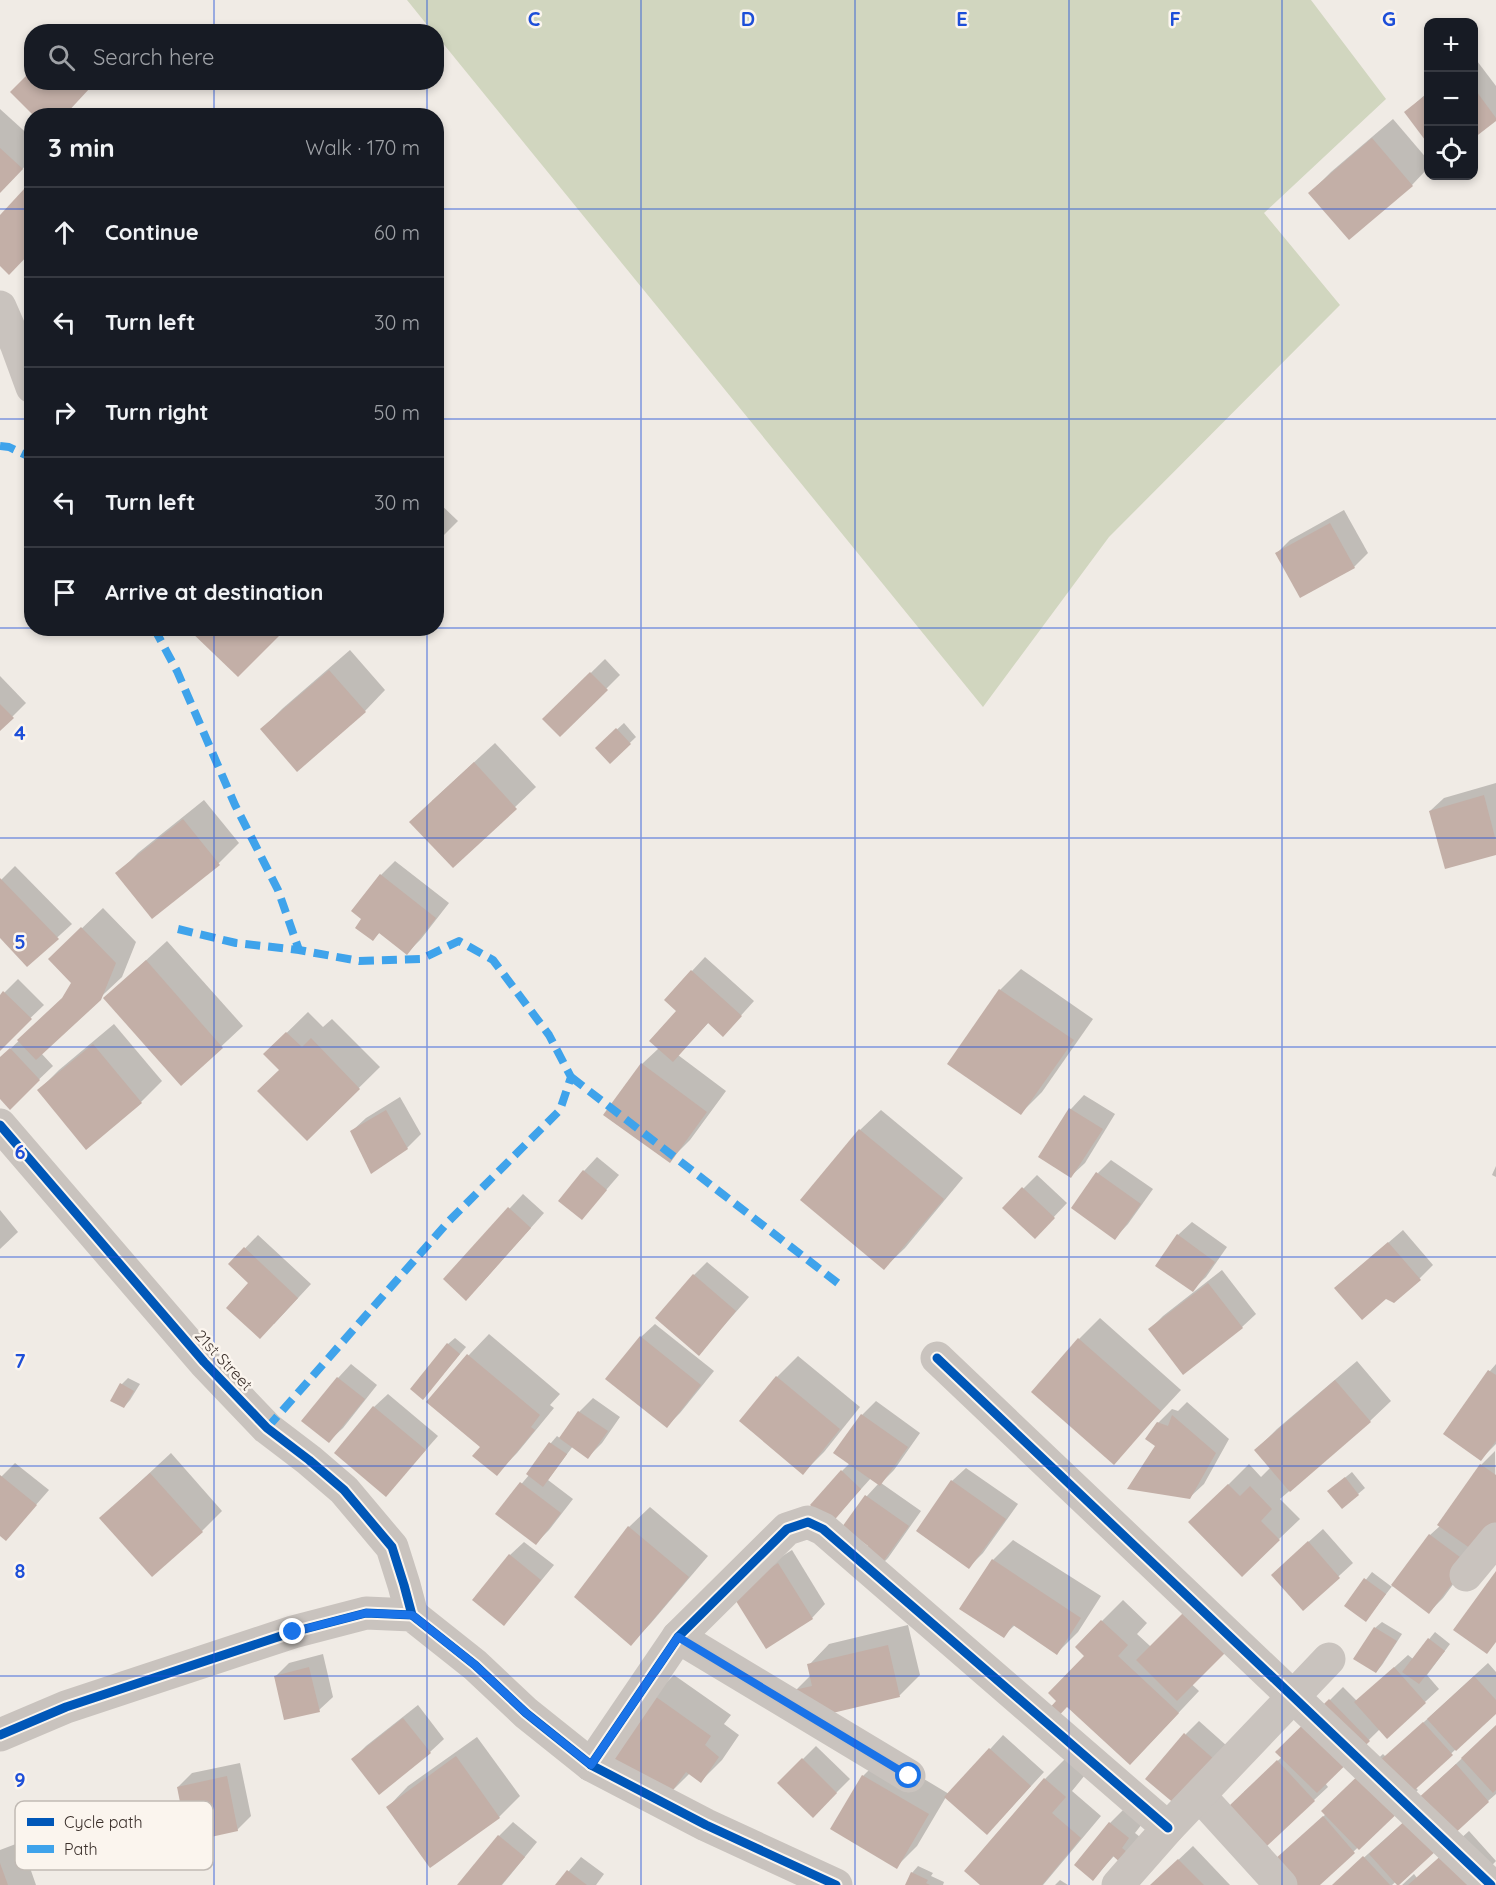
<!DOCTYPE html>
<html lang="en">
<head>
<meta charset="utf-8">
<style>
  body { margin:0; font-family:Quicksand,sans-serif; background:#20242c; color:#f1f3f6 }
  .controls { position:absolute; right:18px; top:18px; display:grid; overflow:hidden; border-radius:12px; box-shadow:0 3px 9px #0003 }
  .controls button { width:54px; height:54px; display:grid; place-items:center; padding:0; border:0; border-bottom:2px solid #363941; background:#171b24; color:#f1f3f6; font:30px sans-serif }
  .stop { position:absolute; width:18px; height:18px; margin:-14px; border:4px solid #1a73e8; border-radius:50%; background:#fff }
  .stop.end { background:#1a73e8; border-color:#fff; box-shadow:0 2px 6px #0008 }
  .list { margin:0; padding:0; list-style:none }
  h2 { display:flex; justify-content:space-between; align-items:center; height:78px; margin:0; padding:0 24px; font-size:26px }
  h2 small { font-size:20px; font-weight:400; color:#9ea1a6 }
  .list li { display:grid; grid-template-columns:39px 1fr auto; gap:18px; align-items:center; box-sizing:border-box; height:90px; padding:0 24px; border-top:2px solid #363941 }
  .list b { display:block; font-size:22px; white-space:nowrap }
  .list em { font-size:20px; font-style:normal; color:#9ea1a6 }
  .icon { flex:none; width:33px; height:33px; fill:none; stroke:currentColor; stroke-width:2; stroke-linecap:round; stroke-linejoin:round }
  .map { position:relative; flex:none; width:1496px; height:1885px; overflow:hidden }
  .search { position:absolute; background:#171b24; box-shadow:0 3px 9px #0003; left:24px; top:24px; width:420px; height:66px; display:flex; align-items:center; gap:15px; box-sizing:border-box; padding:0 21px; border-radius:24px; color:#9ea1a6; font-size:22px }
  .panel { position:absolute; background:#171b24; box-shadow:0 3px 9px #0003; left:24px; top:108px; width:420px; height:528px; border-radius:24px }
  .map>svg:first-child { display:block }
  .green { fill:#d1d6bf }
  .shadow { fill:#0003 }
  .building { fill:#c3afa7 }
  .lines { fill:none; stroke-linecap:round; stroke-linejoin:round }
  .minor { stroke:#c9c3be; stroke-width:33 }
  .quiet { stroke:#3fa3eb; stroke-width:8; stroke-dasharray:15 8; stroke-linecap:butt }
  .cycleway-casing { stroke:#fbf5ee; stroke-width:13 }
  .cycleway { stroke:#0057b8; stroke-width:9 }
  .route { stroke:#1a73e8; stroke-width:8 }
  .grid { fill:none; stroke:#1d4ed8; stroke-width:1.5; stroke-opacity:0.55 }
  .labels { text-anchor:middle; stroke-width:5; stroke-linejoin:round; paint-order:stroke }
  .street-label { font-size:16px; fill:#3b302b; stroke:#fbf5ee }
  .key { fill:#fbf5ee; stroke:#c1bab4; stroke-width:1.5 }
  .key-label { font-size:16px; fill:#3b302b }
  .grid-label { font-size:20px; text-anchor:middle; font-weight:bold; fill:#1d4ed8; stroke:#fbf5ee; stroke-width:5; stroke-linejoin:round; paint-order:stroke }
</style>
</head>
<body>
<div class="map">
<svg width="1496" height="1885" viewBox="0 0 1496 1885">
  <rect width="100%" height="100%" fill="#f0ebe5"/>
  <polygon class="green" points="407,0 1311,0 1386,99 1264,213 1340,305 1109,537 983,707 437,36 436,32 432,31"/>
  <g class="shadow">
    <polygon points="1474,57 1496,86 1496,119 1474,136"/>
    <polygon points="32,82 94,82 63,116 12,92"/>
    <polygon points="1428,92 1428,141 1406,112"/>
    <polygon points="0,109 32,138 32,159 0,192"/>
    <polygon points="1393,119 1428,160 1428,168 1412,185 1310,193 1331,172"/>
    <polygon points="32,185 32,249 0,264 0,218"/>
    <polygon points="436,500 458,521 436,543"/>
    <polygon points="1344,510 1368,553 1354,567 1277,553 1290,540"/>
    <polygon points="350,650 385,690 365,711 262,729 282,709"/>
    <polygon points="605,659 620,675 560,735 544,719"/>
    <polygon points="0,676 26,703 0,729"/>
    <polygon points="624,723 636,737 610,762 597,748"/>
    <polygon points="495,743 536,787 453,866 432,801"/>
    <polygon points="1496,783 1496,853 1430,811 1444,798"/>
    <polygon points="204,800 239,843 219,863 152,917 117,874 138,853"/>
    <polygon points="395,861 449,903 421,939 407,953 380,932 373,939 363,918 353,911 381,875"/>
    <polygon points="15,866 72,924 27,965 0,936 0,881"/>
    <polygon points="103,908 136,942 122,977 41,1053 53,1066 10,1107 0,1097 0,1059 65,996 73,982 50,959"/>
    <polygon points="167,941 243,1026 181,1084 105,998"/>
    <polygon points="705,957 754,1001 736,1021 709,1022 678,1055 726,1091 690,1140 669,1161 642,1064 659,1048 678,1011 692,971"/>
    <polygon points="1021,969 1093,1019 1042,1092 1021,1113 949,1064 1000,990"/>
    <polygon points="18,979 44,1005 0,1047 0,997"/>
    <polygon points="308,1012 323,1027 332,1019 380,1067 307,1139 280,1070 265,1054"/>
    <polygon points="114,1024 162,1081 141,1102 39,1090 59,1070"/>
    <polygon points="1084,1095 1115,1114 1085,1163 1071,1176 1040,1157 1071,1109"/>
    <polygon points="400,1097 421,1134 407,1148 352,1131 366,1118"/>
    <polygon points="881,1110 963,1178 905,1248 884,1268 860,1130"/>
    <polygon points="597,1157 619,1175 582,1218 584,1171"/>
    <polygon points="1111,1160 1153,1189 1128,1224 1115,1238 1098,1173"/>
    <polygon points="1496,1166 1496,1177 1492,1175"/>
    <polygon points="1037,1175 1067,1203 1035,1237 1004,1208"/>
    <polygon points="523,1194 544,1213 480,1285 445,1279"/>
    <polygon points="0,1210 18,1232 0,1249"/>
    <polygon points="1192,1222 1227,1247 1206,1277 1192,1290 1178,1235"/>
    <polygon points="1403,1230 1433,1265 1419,1279 1386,1297 1336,1288"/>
    <polygon points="258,1235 311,1284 274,1324 251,1283 230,1264"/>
    <polygon points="707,1262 749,1297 699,1354 694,1275"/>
    <polygon points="1222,1270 1256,1314 1242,1327 1150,1329 1163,1316"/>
    <polygon points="1100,1318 1181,1390 1114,1462 1079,1339"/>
    <polygon points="655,1324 714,1371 680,1413 667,1426 641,1337"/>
    <polygon points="489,1334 560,1394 550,1405 554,1408 517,1453 496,1474 482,1447 428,1402 469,1355"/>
    <polygon points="455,1338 466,1347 429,1391 448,1344"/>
    <polygon points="798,1356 860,1407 824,1452 803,1473 741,1421 777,1377"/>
    <polygon points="1357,1361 1391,1401 1370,1421 1280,1499 1300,1519 1279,1539 1191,1522 1249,1464 1261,1477 1271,1467 1256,1450 1277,1429"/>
    <polygon points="351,1364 377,1385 343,1428 329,1441 338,1378"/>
    <polygon points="1496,1364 1496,1444 1481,1459 1445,1434 1490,1371"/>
    <polygon points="128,1378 140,1384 130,1400 124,1407 122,1384"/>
    <polygon points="388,1394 438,1436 386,1495 374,1407"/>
    <polygon points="593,1398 620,1417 602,1443 588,1457 573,1446 548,1480 573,1499 549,1530 536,1543 497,1513 529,1475 528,1474 551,1443 557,1436 561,1439 579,1412"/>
    <polygon points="876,1401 920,1433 894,1470 881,1483 921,1511 888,1558 874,1572 870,1545 844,1526 867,1496 879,1483 871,1478 844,1508 842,1471 850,1463 862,1415"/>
    <polygon points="1187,1402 1229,1439 1204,1484 1190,1497 1157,1446 1158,1423 1172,1409 1178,1411"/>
    <polygon points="1495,1451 1496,1543 1477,1552 1443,1598 1429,1612 1393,1585 1366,1620 1346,1605 1372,1572 1392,1587 1430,1535 1440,1526 1481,1465"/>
    <polygon points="171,1453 222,1511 202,1531 101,1518"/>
    <polygon points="15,1463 49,1490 6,1539 0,1534 0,1478"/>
    <polygon points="966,1468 1018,1504 983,1553 969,1567 952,1481"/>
    <polygon points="1352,1472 1365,1488 1358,1494 1336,1485"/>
    <polygon points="650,1507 708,1556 651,1623 631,1644 629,1527"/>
    <polygon points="1323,1529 1353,1563 1303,1609 1287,1561"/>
    <polygon points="1013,1540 1101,1596 1078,1632 1057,1653 1015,1625 1003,1636 993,1560"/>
    <polygon points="524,1542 554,1565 517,1610 504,1624 474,1600 510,1555"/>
    <polygon points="792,1550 825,1604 812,1618 746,1579"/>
    <polygon points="1123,1600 1147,1623 1137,1634 1199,1691 1151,1742 1058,1701 1086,1656 1102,1621"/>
    <polygon points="1382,1622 1402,1634 1382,1665 1376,1672 1375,1628"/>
    <polygon points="908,1625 920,1675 900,1695 825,1713 796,1690 811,1675 809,1665 829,1644"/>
    <polygon points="1435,1632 1450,1644 1427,1675 1439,1689 1387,1737 1380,1729 1325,1783 1328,1787 1314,1800 1244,1792 1282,1757 1278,1752 1343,1687 1357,1701 1408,1655 1413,1659"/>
    <polygon points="323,1654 333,1697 319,1710 275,1677 289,1663"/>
    <polygon points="1488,1663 1496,1672 1496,1712 1415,1787 1418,1790 1404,1804 1318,1885 1298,1885 1290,1847 1326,1814 1337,1797 1383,1754 1386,1757"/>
    <polygon points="674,1675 731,1715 724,1724 739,1735 722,1760 701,1781 690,1773 667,1796 653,1695"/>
    <polygon points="418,1705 444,1739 430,1752 353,1759 366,1746"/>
    <polygon points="1199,1721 1227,1746 1189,1789 1186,1734"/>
    <polygon points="1496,1726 1496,1794 1392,1885 1333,1885 1412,1815 1421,1797"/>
    <polygon points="1003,1735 1044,1772 1000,1820 946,1797 917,1846 896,1867 863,1776 884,1755 949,1794"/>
    <polygon points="477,1737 520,1796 499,1817 430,1866 388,1807 408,1786"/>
    <polygon points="816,1746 850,1779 813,1816 779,1783"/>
    <polygon points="1065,1759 1085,1775 1072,1791 1101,1816 1043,1885 982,1885 1045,1779"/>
    <polygon points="240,1763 251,1816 237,1830 178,1787 192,1773"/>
    <polygon points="1124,1809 1142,1824 1135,1833 1145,1841 1138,1850 1114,1856 1093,1879 1076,1865 1110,1823"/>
    <polygon points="513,1822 537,1842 502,1885 461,1885 499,1836"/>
    <polygon points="1469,1831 1496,1861 1473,1885 1402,1885 1414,1874 1417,1878"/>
    <polygon points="21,1842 36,1885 0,1885 0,1850"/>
    <polygon points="1193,1846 1230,1885 1152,1885"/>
    <polygon points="581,1857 604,1874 596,1885 557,1885"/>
    <polygon points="918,1866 933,1873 931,1876 944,1882 943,1885 906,1885 912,1873"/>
    <polygon points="1060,1880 1068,1885 1055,1885"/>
  </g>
  <g class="building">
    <polygon points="32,70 32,82 84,82 90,88 64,116 34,116 10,92"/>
    <polygon points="1474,88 1496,118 1496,121 1474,138"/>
    <polygon points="1428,93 1428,144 1404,112"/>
    <polygon points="1372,138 1413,186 1349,240 1308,193"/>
    <polygon points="0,148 23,169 0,193"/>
    <polygon points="25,188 32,194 32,251 9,275 0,266 0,215"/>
    <polygon points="1330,523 1355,568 1300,598 1275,553"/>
    <polygon points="187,628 284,628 285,630 238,677"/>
    <polygon points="329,670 366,712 297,772 260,729"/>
    <polygon points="590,672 608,690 560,737 542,719"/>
    <polygon points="0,704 14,718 0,731"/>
    <polygon points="616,728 631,744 610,764 595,748"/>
    <polygon points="474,762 517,809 453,868 409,822"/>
    <polygon points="1484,795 1496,841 1496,855 1445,869 1429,811"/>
    <polygon points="183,819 220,865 152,919 115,873"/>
    <polygon points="380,874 436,918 407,955 379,933 373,941 355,928 361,919 351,911"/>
    <polygon points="0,878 59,939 27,967 0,938"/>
    <polygon points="81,927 116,963 101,1000 36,1060 17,1040 62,998 71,983 48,959"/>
    <polygon points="146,960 223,1048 181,1086 103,998"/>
    <polygon points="691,970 742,1016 723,1037 708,1023 673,1062 649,1041 676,1011 664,1000"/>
    <polygon points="999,989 1074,1040 1021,1115 947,1064"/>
    <polygon points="3,991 32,1019 0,1051 0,995"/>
    <polygon points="286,1032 302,1047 311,1038 360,1089 307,1141 257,1091 279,1070 263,1054"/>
    <polygon points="93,1044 142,1103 86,1150 37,1090"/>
    <polygon points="10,1048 40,1080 10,1110 0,1099 0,1057"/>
    <polygon points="641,1063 707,1112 670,1163 603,1115"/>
    <polygon points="1069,1108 1103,1129 1071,1178 1038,1157"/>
    <polygon points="386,1110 408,1149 371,1174 350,1131"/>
    <polygon points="859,1129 944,1199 884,1270 800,1200"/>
    <polygon points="583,1170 607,1190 582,1220 558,1201"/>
    <polygon points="1096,1172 1141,1204 1115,1240 1071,1208"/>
    <polygon points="1022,1187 1055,1218 1035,1239 1002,1208"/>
    <polygon points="508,1207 531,1228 466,1301 443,1279"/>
    <polygon points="1177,1234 1215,1262 1193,1292 1155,1266"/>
    <polygon points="1388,1242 1421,1280 1394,1303 1386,1299 1362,1320 1334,1288"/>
    <polygon points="244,1247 298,1298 260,1339 226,1308 248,1283 228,1264"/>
    <polygon points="693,1274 736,1311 699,1356 655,1318"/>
    <polygon points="1208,1283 1243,1328 1183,1375 1148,1329"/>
    <polygon points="640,1336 701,1385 667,1428 605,1379"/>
    <polygon points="1078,1338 1161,1411 1114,1465 1031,1392"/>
    <polygon points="447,1343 460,1354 423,1400 410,1389"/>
    <polygon points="467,1354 540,1415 531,1427 535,1430 497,1476 472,1456 480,1447 426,1402"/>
    <polygon points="1488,1370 1496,1375 1496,1441 1481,1461 1443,1434"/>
    <polygon points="776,1376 840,1429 803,1475 739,1421"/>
    <polygon points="337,1377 365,1399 329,1443 301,1421"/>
    <polygon points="1335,1380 1371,1422 1290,1492 1254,1450"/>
    <polygon points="120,1383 134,1391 124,1408 110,1401"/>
    <polygon points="373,1406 426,1450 386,1497 334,1453"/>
    <polygon points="578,1411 608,1431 588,1459 559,1438"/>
    <polygon points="861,1414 908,1447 880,1486 833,1453"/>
    <polygon points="1172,1415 1216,1453 1190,1499 1127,1489 1155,1446 1145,1439 1157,1422 1168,1426"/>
    <polygon points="549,1442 567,1454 543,1487 526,1474"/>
    <polygon points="1480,1464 1496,1475 1496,1540 1484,1558 1437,1525"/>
    <polygon points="841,1470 861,1489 831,1524 810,1505"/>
    <polygon points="150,1473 203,1532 152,1577 99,1518"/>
    <polygon points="0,1475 37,1505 6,1541 0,1536"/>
    <polygon points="1345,1477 1359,1495 1342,1509 1327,1491"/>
    <polygon points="951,1480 1006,1519 969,1569 916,1531"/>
    <polygon points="520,1482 561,1513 536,1545 495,1514"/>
    <polygon points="1228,1484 1240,1496 1250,1486 1272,1509 1261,1521 1280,1540 1242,1577 1188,1522"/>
    <polygon points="865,1495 909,1526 874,1574 857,1561 868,1546 842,1527"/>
    <polygon points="628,1526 689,1577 631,1646 574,1597"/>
    <polygon points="1429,1534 1468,1563 1429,1614 1391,1585"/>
    <polygon points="1308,1541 1340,1578 1303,1611 1271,1575"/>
    <polygon points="509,1554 541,1580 504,1626 472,1600"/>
    <polygon points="992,1559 1081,1618 1057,1655 1013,1625 1004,1638 959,1609"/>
    <polygon points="778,1563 813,1619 766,1649 731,1593"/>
    <polygon points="1496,1571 1496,1642 1487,1654 1453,1630"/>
    <polygon points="1364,1578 1386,1594 1366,1622 1344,1606"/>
    <polygon points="1188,1608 1229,1649 1177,1701 1136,1660"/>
    <polygon points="1101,1620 1128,1645 1118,1656 1179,1713 1130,1765 1067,1707 1054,1721 1045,1713 1056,1701 1048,1693 1084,1656 1075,1647"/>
    <polygon points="1374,1627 1397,1641 1376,1673 1353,1659"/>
    <polygon points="1428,1638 1445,1651 1419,1684 1402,1672"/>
    <polygon points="888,1645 900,1697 824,1715 794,1690 812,1686 807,1664"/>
    <polygon points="309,1667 320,1712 284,1720 274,1676"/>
    <polygon points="1394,1667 1426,1703 1387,1739 1354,1702"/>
    <polygon points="1474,1676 1496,1700 1496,1714 1456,1751 1427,1719"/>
    <polygon points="652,1694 711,1736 705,1745 719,1757 701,1783 686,1772 667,1798 608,1755"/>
    <polygon points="1329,1699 1370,1741 1317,1793 1275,1752"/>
    <polygon points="403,1718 431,1753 379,1795 351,1759"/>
    <polygon points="1423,1722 1453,1755 1407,1797 1377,1763"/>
    <polygon points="1496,1725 1496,1790 1493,1793 1461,1758"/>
    <polygon points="1184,1733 1215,1760 1176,1805 1145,1779"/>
    <polygon points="989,1748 1031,1786 987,1835 944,1797"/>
    <polygon points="456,1756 500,1818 430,1868 386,1807"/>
    <polygon points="802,1758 837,1793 813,1818 777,1783"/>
    <polygon points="1277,1760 1315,1801 1267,1846 1229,1806"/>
    <polygon points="1456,1764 1489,1802 1399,1885 1397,1885 1369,1854 1410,1816 1405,1810"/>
    <polygon points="1368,1766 1406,1805 1359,1850 1321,1811"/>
    <polygon points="862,1775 929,1814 897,1869 830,1829"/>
    <polygon points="227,1776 238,1831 188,1842 177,1787"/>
    <polygon points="1044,1778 1066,1797 1052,1813 1081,1838 1042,1885 980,1885 964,1871"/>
    <polygon points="1323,1816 1355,1853 1320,1885 1296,1885 1274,1860"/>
    <polygon points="1109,1822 1129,1838 1122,1848 1132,1856 1124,1866 1113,1856 1093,1881 1074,1865"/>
    <polygon points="498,1835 525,1857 501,1885 457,1885"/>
    <polygon points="1454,1844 1475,1885 1408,1885"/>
    <polygon points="1363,1856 1390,1885 1332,1885"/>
    <polygon points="1178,1859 1204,1885 1150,1885"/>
    <polygon points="0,1863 8,1885 0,1885"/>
    <polygon points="567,1870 587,1885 555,1885"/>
    <polygon points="911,1872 928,1880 926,1883 930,1885 905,1885"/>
  </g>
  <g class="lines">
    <g class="minor">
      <polyline points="0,307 17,346 32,387"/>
      <polyline points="0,1125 204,1362 267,1428 309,1460 344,1490 392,1547 404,1585 412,1615"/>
      <polyline points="937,1358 1491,1885"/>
      <polyline points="1466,1575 1496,1539"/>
      <polyline points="678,1637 909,1776"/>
      <polyline points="0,1735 66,1707 293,1632 366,1613 412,1615 475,1665 526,1713 591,1765 706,1825 836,1885"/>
      <polyline points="591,1765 678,1637 787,1529 808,1522 823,1529 1168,1828"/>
      <polyline points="1200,1796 1281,1885"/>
      <polyline points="1118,1885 1168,1828 1329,1659"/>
    </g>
    <g class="quiet">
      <polyline points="0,446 9,447 32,458"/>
      <polyline points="154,628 177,671 235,805 278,890 299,950"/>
      <polyline points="178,929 236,943 299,950 359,961 421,959 459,941 493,960 549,1035 571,1077 560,1110 448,1222 267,1428"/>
      <polyline points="571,1077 839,1284"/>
    </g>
    <g class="cycleway-casing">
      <g id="cycleway">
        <polyline points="0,1125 204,1362 267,1428 309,1460 344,1490 392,1547 404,1585 412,1615"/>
        <polyline points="937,1358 1491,1885"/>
        <polyline points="0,1735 66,1707 293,1632 366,1613 412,1615 475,1665 526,1713 591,1765 706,1825 836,1885"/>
        <polyline points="591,1765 678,1637 787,1529 808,1522 823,1529 1168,1828"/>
      </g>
    </g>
    <use href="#cycleway" class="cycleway"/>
  </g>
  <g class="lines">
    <polyline class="route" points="293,1632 366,1613 412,1615 475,1665 526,1713 591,1765 678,1637 909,1776"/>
  </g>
  <path class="grid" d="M214 0V32M427 0V32M641 0V1885M855 0V1885M1069 0V1885M1282 0V1885M214 82V116M427 82V116M0 209H32M436 209H1496M0 419H32M436 419H1496M0 628H32M214 628V1885M427 628V1885M436 628H1496M0 838H1496M0 1047H1496M0 1257H1496M0 1466H1496M0 1676H1496"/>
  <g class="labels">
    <g class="street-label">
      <text transform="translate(224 1360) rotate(47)" y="6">21st Street</text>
    </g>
  </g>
  <rect x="15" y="1801" width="198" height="69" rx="9" class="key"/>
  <rect x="27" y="1818" width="27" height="8" fill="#0057b8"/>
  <rect x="27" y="1845" width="27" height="8" fill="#3fa3eb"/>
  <g class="key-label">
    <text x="64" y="1828">Cycle path</text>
    <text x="64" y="1855">Path</text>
  </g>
  <g class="grid-label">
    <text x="534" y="26">C</text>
    <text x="748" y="26">D</text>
    <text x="962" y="26">E</text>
    <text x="1175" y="26">F</text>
    <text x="1389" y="26">G</text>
    <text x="20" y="740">4</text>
    <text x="20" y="949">5</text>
    <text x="20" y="1159">6</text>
    <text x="20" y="1368">7</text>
    <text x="20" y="1578">8</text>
    <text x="20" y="1787">9</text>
  </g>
</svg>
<div class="controls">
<button>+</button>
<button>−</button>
<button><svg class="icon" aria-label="locate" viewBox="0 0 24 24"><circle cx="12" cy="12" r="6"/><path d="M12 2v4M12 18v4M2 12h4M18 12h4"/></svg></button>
</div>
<div class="stop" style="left:909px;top:1776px"></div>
<div class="stop end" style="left:293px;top:1632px"></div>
<div class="search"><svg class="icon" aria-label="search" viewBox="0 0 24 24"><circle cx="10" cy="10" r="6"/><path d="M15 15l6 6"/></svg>Search here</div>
<section class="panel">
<h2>3 min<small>Walk · 170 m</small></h2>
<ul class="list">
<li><svg class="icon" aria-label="ahead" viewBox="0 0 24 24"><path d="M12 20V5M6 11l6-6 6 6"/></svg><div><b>Continue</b></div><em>60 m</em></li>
<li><svg class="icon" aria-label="left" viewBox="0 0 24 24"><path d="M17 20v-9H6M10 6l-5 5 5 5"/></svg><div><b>Turn left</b></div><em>30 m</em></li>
<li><svg class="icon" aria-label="right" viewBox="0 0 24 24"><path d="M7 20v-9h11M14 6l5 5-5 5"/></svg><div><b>Turn right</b></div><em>50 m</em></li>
<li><svg class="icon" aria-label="left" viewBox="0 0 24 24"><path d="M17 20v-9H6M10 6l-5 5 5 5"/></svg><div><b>Turn left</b></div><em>30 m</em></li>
<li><svg class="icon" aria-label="arrive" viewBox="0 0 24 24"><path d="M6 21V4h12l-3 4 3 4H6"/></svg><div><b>Arrive at destination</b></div></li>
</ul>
</section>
</div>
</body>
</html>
